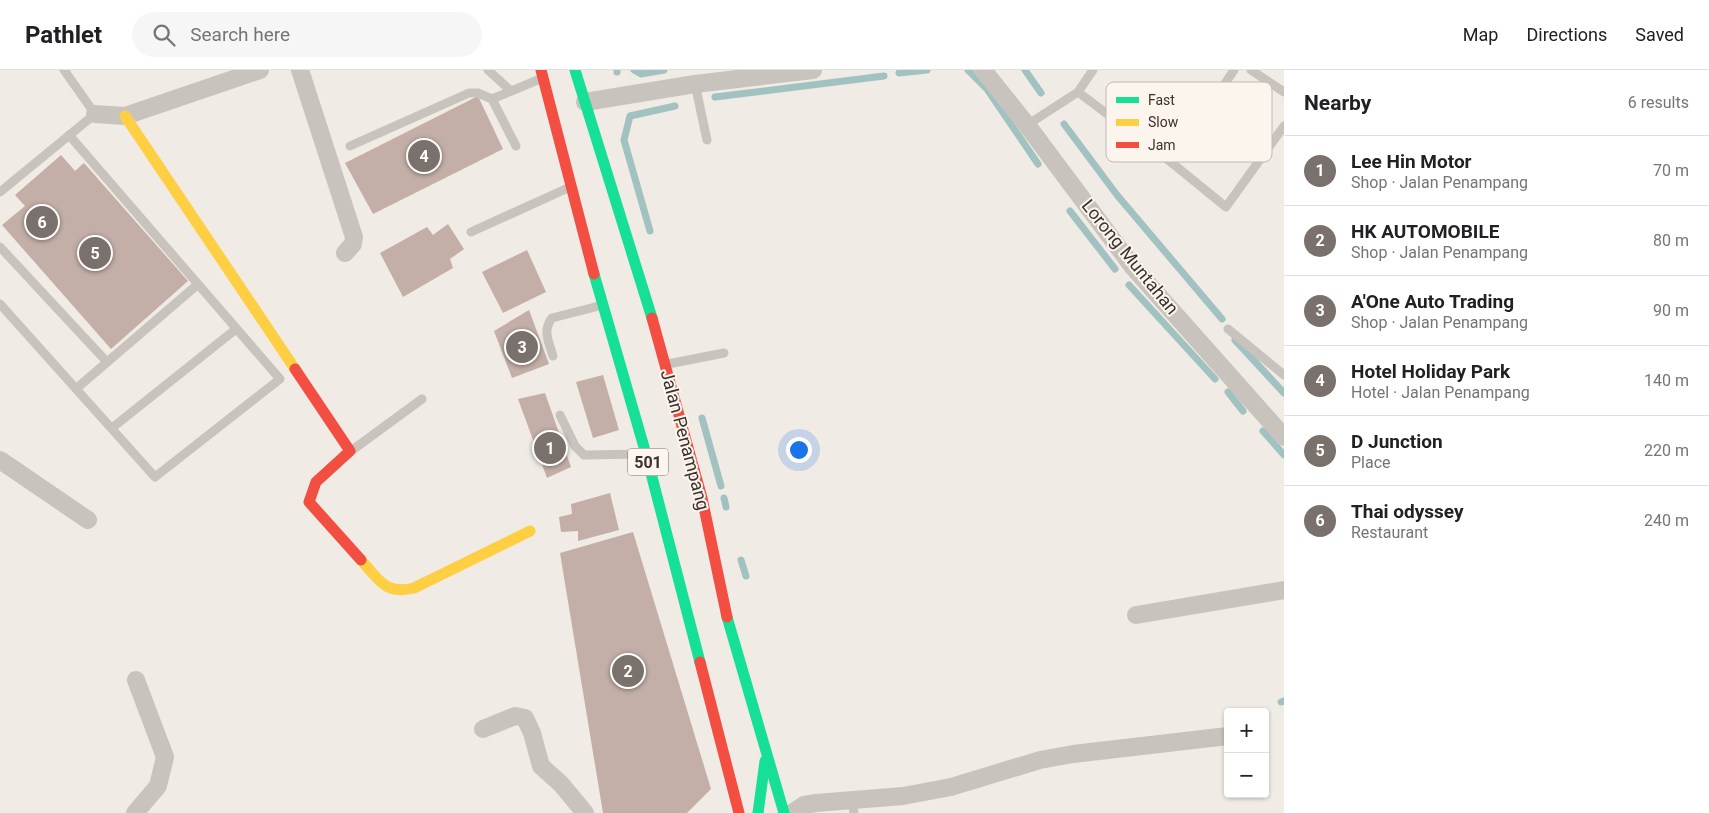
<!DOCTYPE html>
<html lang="en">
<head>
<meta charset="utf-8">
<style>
  body { margin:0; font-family:Roboto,sans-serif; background:#f6f6f6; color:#202124 }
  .controls { position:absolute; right:15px; bottom:15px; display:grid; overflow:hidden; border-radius:5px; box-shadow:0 1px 4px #0004 }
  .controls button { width:45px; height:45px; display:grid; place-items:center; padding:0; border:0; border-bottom:1px solid #e0e0e0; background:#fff; color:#202124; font:25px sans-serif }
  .you { position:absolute; left:798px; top:379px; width:18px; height:18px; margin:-12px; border:4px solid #fff; border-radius:50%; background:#1a73e8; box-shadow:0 0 0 8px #1a73e833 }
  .badge { display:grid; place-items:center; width:32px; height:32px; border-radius:50%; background:#7a716c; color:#fff; font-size:16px; font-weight:700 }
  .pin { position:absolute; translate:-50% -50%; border:2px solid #fff; box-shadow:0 1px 5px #0006 }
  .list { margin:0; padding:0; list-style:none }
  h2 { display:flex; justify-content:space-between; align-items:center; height:65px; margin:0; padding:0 20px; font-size:21px }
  h2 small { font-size:16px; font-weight:400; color:#757577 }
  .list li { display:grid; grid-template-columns:32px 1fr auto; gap:15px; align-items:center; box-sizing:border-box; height:70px; padding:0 20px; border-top:1px solid #e0e0e0 }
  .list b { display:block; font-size:19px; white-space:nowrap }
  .list p { margin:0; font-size:16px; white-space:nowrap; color:#757577 }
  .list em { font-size:16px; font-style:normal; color:#757577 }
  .icon { flex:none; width:28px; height:28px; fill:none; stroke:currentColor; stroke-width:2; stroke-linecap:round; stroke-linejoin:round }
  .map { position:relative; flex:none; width:1284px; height:743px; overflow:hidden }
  header { display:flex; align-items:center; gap:30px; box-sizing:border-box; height:70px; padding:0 25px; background:#fff; border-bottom:1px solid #e0e0e0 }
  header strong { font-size:24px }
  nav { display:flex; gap:28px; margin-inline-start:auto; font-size:18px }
  .search { width:350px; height:45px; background:#f6f6f6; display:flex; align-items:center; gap:12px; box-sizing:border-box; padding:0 18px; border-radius:28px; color:#757577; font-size:19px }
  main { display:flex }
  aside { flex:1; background:#fff }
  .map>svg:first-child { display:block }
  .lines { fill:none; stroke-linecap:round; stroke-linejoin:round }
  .stream { stroke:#a1c2c1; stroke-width:7 }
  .building { fill:#c3afa7 }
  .lane { stroke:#c9c3be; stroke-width:9 }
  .street { stroke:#c9c3be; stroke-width:18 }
  .fast { stroke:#16e098; stroke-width:11 }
  .slow { stroke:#ffcf43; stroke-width:11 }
  .jam { stroke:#f24e42; stroke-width:11 }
  .labels { text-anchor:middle; stroke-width:4; stroke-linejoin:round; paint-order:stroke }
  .shield { fill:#fbf5ee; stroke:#756b66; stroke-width:1 }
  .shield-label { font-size:16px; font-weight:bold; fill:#3b302b }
  .street-label { font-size:18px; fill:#3b302b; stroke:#fbf5ee }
  .key { fill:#fbf5ee; stroke:#c1bab4; stroke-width:1 }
  .key-label { font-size:14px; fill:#3b302b }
</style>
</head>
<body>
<header>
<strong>Pathlet</strong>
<div class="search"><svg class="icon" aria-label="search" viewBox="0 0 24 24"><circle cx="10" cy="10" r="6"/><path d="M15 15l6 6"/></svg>Search here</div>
<nav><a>Map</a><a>Directions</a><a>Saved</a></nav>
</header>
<main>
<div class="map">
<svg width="1284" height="743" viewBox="0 0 1284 743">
  <rect width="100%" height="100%" fill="#f0ebe5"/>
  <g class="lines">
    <g class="stream">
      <polyline points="617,0 617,2"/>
      <polyline points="634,0 641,4 664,0"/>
      <polyline points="968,0 987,19 1038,94"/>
      <polyline points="1025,0 1041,23"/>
      <polyline points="899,3 927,0"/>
      <polyline points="715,27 884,6"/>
      <polyline points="1064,54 1117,125 1222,249"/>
      <polyline points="1070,141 1115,199"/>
      <polyline points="650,161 624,70 630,46 675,36"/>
      <polyline points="1129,215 1215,309"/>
      <polyline points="1235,270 1284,323"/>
      <polyline points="1228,322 1243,341"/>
      <polyline points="702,348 721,416"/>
      <polyline points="1263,361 1284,385"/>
      <polyline points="724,428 726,437"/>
      <polyline points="741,490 746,506"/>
      <polyline points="1281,632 1284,631"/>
    </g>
  </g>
  <g class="building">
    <polygon points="478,26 503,79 373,144 345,93"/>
    <polygon points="61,85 75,101 84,93 188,211 111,279 2,155 25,136 15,125"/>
    <polygon points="448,154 464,179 450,189 453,198 403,227 380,183 427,157 433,165"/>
    <polygon points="527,180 546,222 503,243 482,202"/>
    <polygon points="529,240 549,294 512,308 494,261"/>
    <polygon points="603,305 619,360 593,368 576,312"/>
    <polygon points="545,323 571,397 547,408 518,329"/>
    <polygon points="610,423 619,460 578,471 578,461 561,462 559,447 572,444 571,434"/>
    <polygon points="633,462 711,719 687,743 603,743 560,483"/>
  </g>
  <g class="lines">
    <g class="lane">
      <polyline points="488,0 511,21"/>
      <polyline points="1251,0 1284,22"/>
      <polyline points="695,14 707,70"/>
      <polyline points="1078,22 1172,93 1234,0"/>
      <polyline points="492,29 516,76"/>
      <polyline points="1027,55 1078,22 1093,0"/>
      <polyline points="350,76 469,23 478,23 492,29 540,9"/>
      <polyline points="1172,93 1226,137 1284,56"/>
      <polyline points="0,122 95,44 64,0"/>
      <polyline points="471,162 568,118"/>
      <polyline points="0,177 107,292"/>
      <polyline points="0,234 155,407 280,309 69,65"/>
      <polyline points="1228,259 1284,305"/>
      <path d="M553 286C549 272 542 261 552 248L599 236"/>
      <polyline points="668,294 724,283"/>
      <polyline points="77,318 197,215"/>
      <polyline points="560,345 575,376 584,385 644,384"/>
      <polyline points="112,358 236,259"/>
      <polyline points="351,381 422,329"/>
      <polyline points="852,730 854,743"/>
    </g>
    <g class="street">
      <polyline points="300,0 354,167 353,174 345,183"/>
      <polyline points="983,0 1027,55 1133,197 1284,367"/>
      <polyline points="585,32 695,14 813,0"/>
      <polyline points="95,44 125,46 260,0"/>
      <polyline points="0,390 88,450"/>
      <polyline points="1136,545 1284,520"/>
      <polyline points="483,659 515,646 525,648 532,663 541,696 561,714 585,743"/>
      <polyline points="135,743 158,716 165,687 136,610"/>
      <polyline points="792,743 804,735 816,733 903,726 951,717 1040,690 1073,684 1228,666"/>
    </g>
    <g class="fast">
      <polyline points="575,0 652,248"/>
      <polyline points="594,204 646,384 700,592"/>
      <polyline points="727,547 784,743"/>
      <polyline points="758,743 765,691"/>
    </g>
    <g class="slow">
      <polyline points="125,46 295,299"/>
      <path d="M361 490C379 510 385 525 414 518L530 461"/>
    </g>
    <g class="jam">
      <polyline points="541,0 594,204"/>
      <polyline points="652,248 702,428 727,547"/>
      <polyline points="295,299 350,381 316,412 309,432 361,490"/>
      <polyline points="700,592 739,743"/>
    </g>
  </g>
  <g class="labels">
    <rect class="shield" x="628" y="378.5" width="40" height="27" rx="4"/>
    <g class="shield-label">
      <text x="648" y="398">501</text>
    </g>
    <g class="street-label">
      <text transform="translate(1130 187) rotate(51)" y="6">Lorong Muntahan</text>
      <text transform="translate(685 370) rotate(75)" y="6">Jalan Penampang</text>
    </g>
  </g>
  <rect x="1106" y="12" width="166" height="80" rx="8" class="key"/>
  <rect x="1116" y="27" width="23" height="6" fill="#16e098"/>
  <rect x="1116" y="49" width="23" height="7" fill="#ffcf43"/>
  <rect x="1116" y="72" width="23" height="6" fill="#f24e42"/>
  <g class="key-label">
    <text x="1148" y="35">Fast</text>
    <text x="1148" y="57">Slow</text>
    <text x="1148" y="80">Jam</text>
  </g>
</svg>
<div class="controls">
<button>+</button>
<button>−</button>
</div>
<div class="you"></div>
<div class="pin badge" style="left:550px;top:378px">1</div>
<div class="pin badge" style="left:628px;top:601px">2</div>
<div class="pin badge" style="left:522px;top:277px">3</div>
<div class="pin badge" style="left:424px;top:86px">4</div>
<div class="pin badge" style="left:95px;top:183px">5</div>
<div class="pin badge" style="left:42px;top:152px">6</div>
</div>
<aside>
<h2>Nearby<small>6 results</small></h2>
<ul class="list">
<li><span class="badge">1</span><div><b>Lee Hin Motor</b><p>Shop · Jalan Penampang</p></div><em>70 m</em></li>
<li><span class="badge">2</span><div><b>HK AUTOMOBILE</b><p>Shop · Jalan Penampang</p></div><em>80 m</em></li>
<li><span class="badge">3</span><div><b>A'One Auto Trading</b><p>Shop · Jalan Penampang</p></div><em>90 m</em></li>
<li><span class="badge">4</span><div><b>Hotel Holiday Park</b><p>Hotel · Jalan Penampang</p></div><em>140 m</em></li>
<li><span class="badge">5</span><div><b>D Junction</b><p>Place</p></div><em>220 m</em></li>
<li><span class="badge">6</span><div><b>Thai odyssey</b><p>Restaurant</p></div><em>240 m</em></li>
</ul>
</aside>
</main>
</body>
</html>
